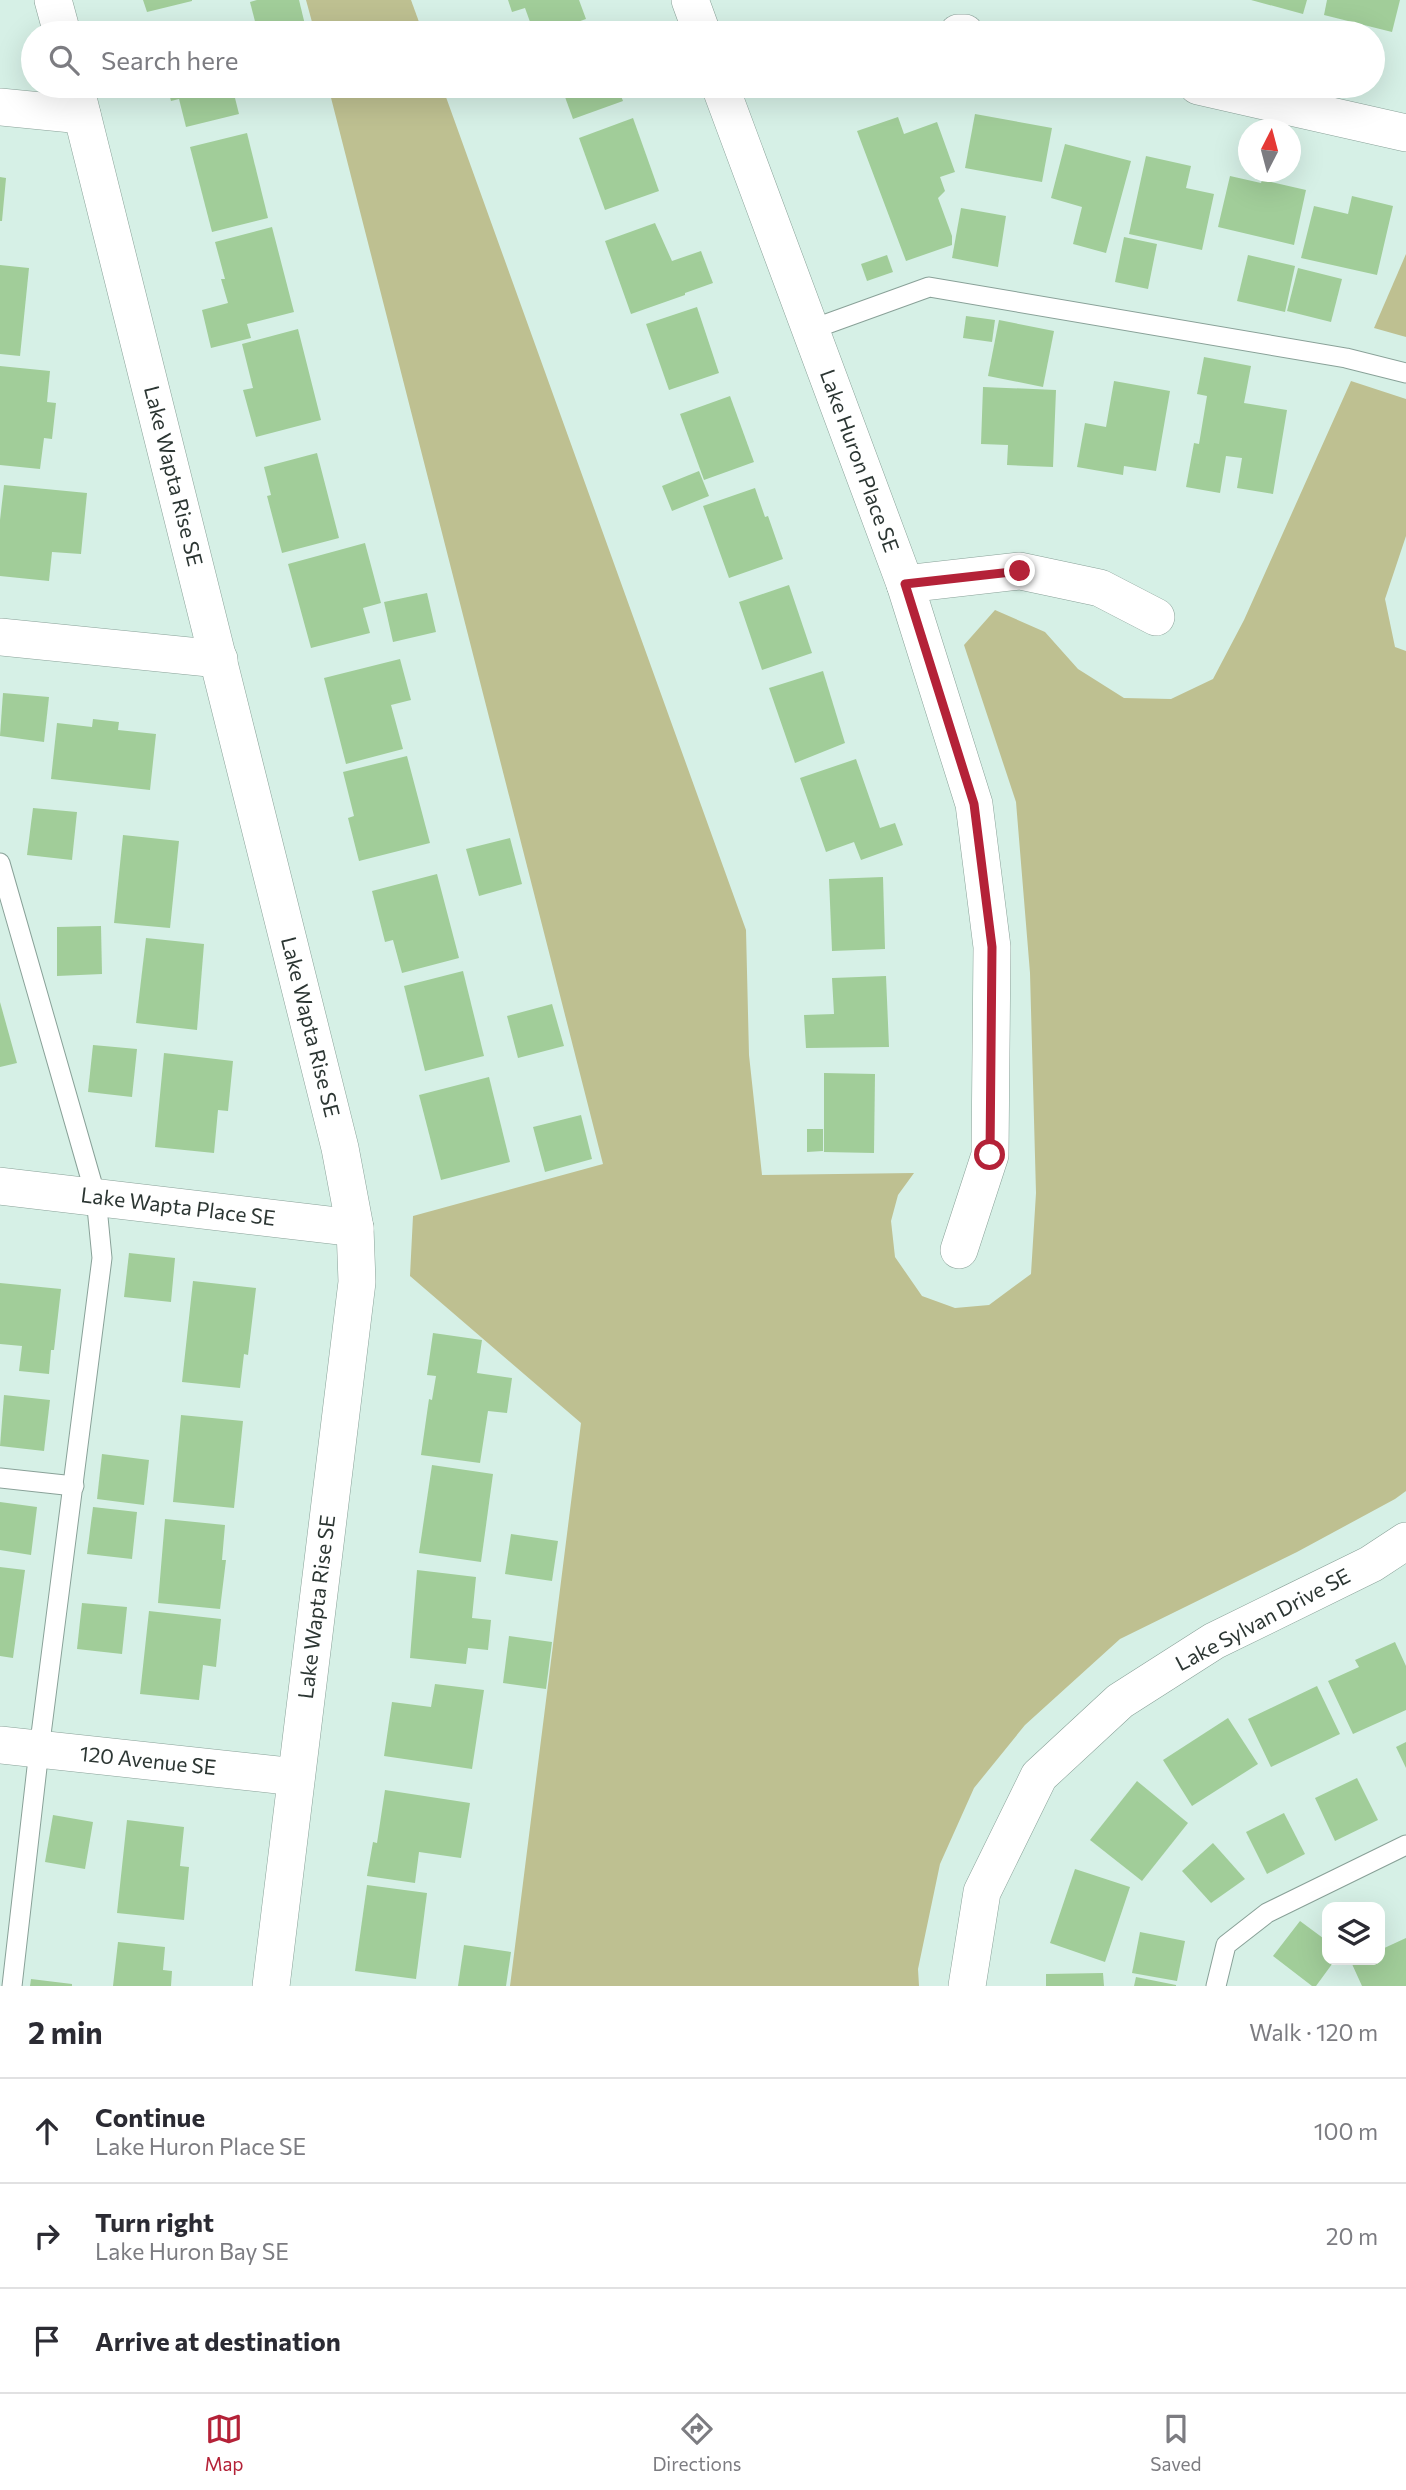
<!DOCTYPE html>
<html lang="en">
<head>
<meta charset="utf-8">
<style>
  body { margin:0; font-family:Commissioner,sans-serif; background:#f7f7f7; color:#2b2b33 }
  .controls { position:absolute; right:21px; bottom:21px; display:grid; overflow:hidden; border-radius:14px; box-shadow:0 7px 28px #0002 }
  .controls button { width:63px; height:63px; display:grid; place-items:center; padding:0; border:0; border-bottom:2px solid #e1e1e2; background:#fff; color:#2b2b33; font:35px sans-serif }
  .compass { position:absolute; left:1238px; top:119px; width:63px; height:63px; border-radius:50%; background:#fff; box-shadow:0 7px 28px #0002; rotate:6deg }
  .stop { position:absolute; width:21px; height:21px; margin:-16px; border:5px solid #b42238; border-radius:50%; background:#fff }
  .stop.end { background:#b42238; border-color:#fff; box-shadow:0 2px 7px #0008 }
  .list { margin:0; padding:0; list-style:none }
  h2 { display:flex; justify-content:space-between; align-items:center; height:91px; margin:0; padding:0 28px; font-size:30px }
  h2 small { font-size:23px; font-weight:400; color:#7c7c81 }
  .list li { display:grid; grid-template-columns:46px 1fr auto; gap:21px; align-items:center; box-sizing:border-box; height:105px; padding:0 28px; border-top:2px solid #e1e1e2 }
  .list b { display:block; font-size:26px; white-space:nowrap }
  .list p { margin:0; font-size:23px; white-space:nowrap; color:#7c7c81 }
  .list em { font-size:23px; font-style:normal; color:#7c7c81 }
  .icon { flex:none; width:38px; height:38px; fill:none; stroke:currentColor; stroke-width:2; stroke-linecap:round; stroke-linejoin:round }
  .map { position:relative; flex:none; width:1406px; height:1986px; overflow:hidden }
  .search { position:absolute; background:#fff; box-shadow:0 7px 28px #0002; left:21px; right:21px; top:21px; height:77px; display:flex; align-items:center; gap:18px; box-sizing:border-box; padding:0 24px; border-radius:38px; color:#7c7c81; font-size:26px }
  .sheet { height:406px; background:#fff }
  nav { display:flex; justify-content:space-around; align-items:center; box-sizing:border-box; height:98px; border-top:2px solid #e1e1e2; background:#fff; font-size:19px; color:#7c7c81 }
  nav a { display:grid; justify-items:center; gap:4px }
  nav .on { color:#b42238 }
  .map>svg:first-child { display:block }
  .green { fill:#bec091 }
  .building { fill:#a1cd99 }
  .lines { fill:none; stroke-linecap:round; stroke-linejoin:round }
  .lane-casing { stroke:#89a198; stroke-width:21 }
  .street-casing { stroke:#89a198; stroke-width:38 }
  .lane { stroke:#fff; stroke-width:19 }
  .street { stroke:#fff; stroke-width:37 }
  .route { stroke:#b42238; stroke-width:9 }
  .labels { text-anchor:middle; stroke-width:5; stroke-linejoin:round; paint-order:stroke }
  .street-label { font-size:21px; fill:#2c3633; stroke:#fff }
</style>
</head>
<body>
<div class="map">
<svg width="1406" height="1986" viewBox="0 0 1406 1986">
  <rect width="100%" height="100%" fill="#d6f0e6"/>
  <g class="green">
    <polygon points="306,0 411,0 423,33 315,33"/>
    <polygon points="328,86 442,86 746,930 749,1055 762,1175 914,1173 898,1195 891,1221 895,1257 922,1296 955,1308 989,1305 1031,1274 1036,1193 1030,973 1016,802 964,645 995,610 1045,632 1078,669 1124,698 1171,699 1213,679 1244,620 1351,381 1406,399 1406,536 1385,599 1395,647 1406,651 1406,1491 1395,1499 1297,1552 1120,1639 1025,1725 974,1788 940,1864 918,1969 919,1986 510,1986 581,1423 410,1276 413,1216 603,1164"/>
    <polygon points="1406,254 1406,337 1374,328"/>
  </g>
  <g class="building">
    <polygon points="143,0 192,0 192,1 147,12"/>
    <polygon points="257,0 299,0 307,33 258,33 250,2"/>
    <polygon points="508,0 579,0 586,19 546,33 534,33 525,8 512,12"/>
    <polygon points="1251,0 1307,0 1303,14"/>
    <polygon points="1327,0 1400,0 1392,32 1324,15"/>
    <polygon points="167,86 232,86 239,114 186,127 179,99 171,101"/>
    <polygon points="561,86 617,86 623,101 573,119"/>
    <polygon points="975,114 1052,128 1042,182 965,168"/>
    <polygon points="898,117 904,134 937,122 955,172 940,177 945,191 938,198 952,236 952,245 906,261 857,131"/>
    <polygon points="633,118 659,191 605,210 579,138"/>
    <polygon points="247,133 268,218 212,232 190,147"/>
    <polygon points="1065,144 1131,161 1106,253 1073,244 1082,207 1051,198"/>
    <polygon points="1146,156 1191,166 1186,188 1214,194 1202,250 1129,234"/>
    <polygon points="1230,176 1261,183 1262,180 1306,190 1294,245 1218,227"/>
    <polygon points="0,177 6,178 2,221 0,221"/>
    <polygon points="1352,196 1393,206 1377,275 1301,258 1314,206 1348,214"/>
    <polygon points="961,208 1006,216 998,267 952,258"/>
    <polygon points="655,223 672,261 701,251 713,283 685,293 685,295 631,314 605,241"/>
    <polygon points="272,227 294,312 247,324 251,338 211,348 202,310 228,303 221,279 225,279 215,242"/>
    <polygon points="1124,237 1157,244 1148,289 1115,282"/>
    <polygon points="887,255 893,272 867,281 861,264"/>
    <polygon points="1248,255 1295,266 1285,312 1237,301"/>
    <polygon points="0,265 29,268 20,356 0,354"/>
    <polygon points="1298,268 1342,279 1331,322 1287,311"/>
    <polygon points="697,307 719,373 669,390 646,324"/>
    <polygon points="966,316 995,320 992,342 963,338"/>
    <polygon points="999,320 1054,331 1043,387 988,376"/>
    <polygon points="298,329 321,420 256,437 243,390 253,388 242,344"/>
    <polygon points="1204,357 1251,366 1244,403 1287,410 1273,494 1237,488 1242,458 1226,456 1220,493 1186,487 1194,443 1199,444 1207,396 1197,394"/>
    <polygon points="0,366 50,371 47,402 56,403 52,439 44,438 40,469 0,465"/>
    <polygon points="1114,381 1170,391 1156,471 1124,466 1123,475 1077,467 1085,423 1106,427"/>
    <polygon points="983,387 1056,390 1053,467 1007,465 1008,445 981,444"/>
    <polygon points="730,396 754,462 704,480 680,414"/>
    <polygon points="317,453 339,538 282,553 267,496 271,495 264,467"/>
    <polygon points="699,471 709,496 672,511 662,486"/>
    <polygon points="4,485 87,493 81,554 52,552 49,581 0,576 0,520"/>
    <polygon points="755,488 765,517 768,516 783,559 729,578 703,506"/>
    <polygon points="365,543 381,603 363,608 370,633 311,648 288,564"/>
    <polygon points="789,585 812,653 762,670 739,602"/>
    <polygon points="427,593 436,632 393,642 384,602"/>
    <polygon points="400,659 411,700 391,705 403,749 346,764 324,678"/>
    <polygon points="823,671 845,743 795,763 769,688"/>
    <polygon points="3,693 49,697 44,742 0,736"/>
    <polygon points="93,719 119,722 118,730 156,734 150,790 51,779 57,723 92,727"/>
    <polygon points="407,756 430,843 359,861 348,818 354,816 343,772"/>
    <polygon points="856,759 880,828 895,823 903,845 861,860 854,842 826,852 800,778"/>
    <polygon points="33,808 77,812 72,860 27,855"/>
    <polygon points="123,835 179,841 170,928 114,923"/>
    <polygon points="510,838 522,884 479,896 466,849"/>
    <polygon points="437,874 459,958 402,973 393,940 385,942 372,891"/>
    <polygon points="883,877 885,949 832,951 829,879"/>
    <polygon points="101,926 102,974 57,976 57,927"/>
    <polygon points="146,938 204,944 197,1030 136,1023"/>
    <polygon points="463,971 484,1056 425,1071 404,986"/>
    <polygon points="886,976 889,1047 806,1048 804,1015 834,1014 832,978"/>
    <polygon points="0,1002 17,1063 0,1067"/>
    <polygon points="552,1004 564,1046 518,1058 507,1016"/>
    <polygon points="93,1045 137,1049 132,1097 88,1092"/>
    <polygon points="164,1053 233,1061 228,1111 218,1110 214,1153 155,1147"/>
    <polygon points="824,1073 875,1074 874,1153 824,1152"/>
    <polygon points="489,1077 510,1162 441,1180 419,1095"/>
    <polygon points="581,1115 592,1159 545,1172 533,1127"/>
    <polygon points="807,1129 823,1129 823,1151 807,1152"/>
    <polygon points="129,1253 175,1258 171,1302 124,1297"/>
    <polygon points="193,1281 256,1288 248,1355 244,1354 240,1388 182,1382"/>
    <polygon points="0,1283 61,1289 54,1350 51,1350 49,1374 19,1371 22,1346 0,1344"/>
    <polygon points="433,1333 482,1340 477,1373 512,1378 507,1413 488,1411 480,1463 421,1455 429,1399 432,1400 436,1376 427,1375"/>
    <polygon points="4,1395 50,1400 44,1451 0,1446"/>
    <polygon points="181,1415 243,1421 234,1508 173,1502"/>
    <polygon points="102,1454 149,1460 144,1505 97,1499"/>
    <polygon points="432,1465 493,1474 481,1562 419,1553"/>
    <polygon points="0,1502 37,1507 31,1555 0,1550"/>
    <polygon points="93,1507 137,1512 132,1559 87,1554"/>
    <polygon points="165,1519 225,1525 222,1560 226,1560 220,1609 158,1603"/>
    <polygon points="511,1534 558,1541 552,1581 505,1574"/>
    <polygon points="0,1567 25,1570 13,1658 0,1656"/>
    <polygon points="417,1570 476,1577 472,1618 491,1620 488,1650 468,1648 466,1664 410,1658"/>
    <polygon points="82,1603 127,1607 122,1654 77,1649"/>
    <polygon points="149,1611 221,1619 216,1667 203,1665 199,1700 140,1694"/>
    <polygon points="509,1636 552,1642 546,1689 503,1683"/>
    <polygon points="1395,1642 1406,1666 1406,1710 1353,1734 1328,1681 1359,1667 1355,1660"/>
    <polygon points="435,1684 484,1690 472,1769 384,1756 392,1702 431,1707"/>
    <polygon points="1317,1686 1340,1734 1271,1767 1248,1719"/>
    <polygon points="1228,1718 1258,1764 1192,1806 1163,1760"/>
    <polygon points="1406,1742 1406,1768 1396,1747"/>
    <polygon points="1357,1778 1378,1820 1335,1841 1315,1798"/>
    <polygon points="1137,1781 1188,1823 1142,1881 1090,1840"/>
    <polygon points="385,1790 470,1803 461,1858 419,1852 415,1883 367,1876 373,1842 377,1843"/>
    <polygon points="1284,1813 1305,1854 1267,1874 1246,1832"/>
    <polygon points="53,1815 93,1822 85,1869 45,1862"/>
    <polygon points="127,1820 184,1827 180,1866 189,1867 184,1920 117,1913"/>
    <polygon points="1213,1843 1245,1879 1211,1903 1182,1871"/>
    <polygon points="1075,1869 1130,1887 1105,1962 1050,1943"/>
    <polygon points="367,1885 427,1893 416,1979 355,1971"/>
    <polygon points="1300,1921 1327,1941 1327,1960 1335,1960 1316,1986 1312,1986 1273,1956"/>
    <polygon points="1140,1932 1185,1941 1177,1981 1132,1973"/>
    <polygon points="1406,1938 1406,1986 1362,1986 1352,1964 1361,1960 1380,1960 1380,1950"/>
    <polygon points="118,1942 165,1947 163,1970 172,1971 171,1986 113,1986"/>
    <polygon points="464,1945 511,1952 506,1986 458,1986"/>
    <polygon points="1103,1973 1104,1986 1046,1986 1046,1974"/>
    <polygon points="1136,1977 1176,1985 1176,1986 1134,1986"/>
    <polygon points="31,1979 72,1984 72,1986 30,1986"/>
  </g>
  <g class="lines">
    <g class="lane-casing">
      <g id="lane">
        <polyline points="810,330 929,287 1346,358 1406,373"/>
        <polyline points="0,863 96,1197 102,1258 39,1750 12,1986"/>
        <polyline points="0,1478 74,1486"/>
        <polyline points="1216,1986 1226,1945 1267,1913 1406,1845"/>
      </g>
    </g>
    <g class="street-casing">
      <g id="street">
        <polyline points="53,0 62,33"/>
        <polyline points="690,0 702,33"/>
        <polyline points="958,33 965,33"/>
        <polyline points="75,86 340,1148 355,1228 357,1282 271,1986"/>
        <polyline points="720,86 905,584 974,804 992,947 990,1155 959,1250"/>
        <polyline points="1198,86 1406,133"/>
        <polyline points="0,107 82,115"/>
        <polyline points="905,584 1020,571 1100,588 1156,617"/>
        <polyline points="0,637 219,659"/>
        <polyline points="0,1186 355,1228"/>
        <polyline points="0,1745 296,1777"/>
        <polyline points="967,1986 982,1892 1039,1776 1120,1701 1214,1641 1371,1564 1406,1541"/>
      </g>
    </g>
    <use href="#lane" class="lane"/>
    <use href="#street" class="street"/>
  </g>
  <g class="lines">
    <polyline class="route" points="990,1155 992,947 974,804 905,584 1020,571"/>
  </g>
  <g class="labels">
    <g class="street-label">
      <text transform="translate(859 461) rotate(70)" y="7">Lake Huron Place SE</text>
      <text transform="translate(173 476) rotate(76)" y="7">Lake Wapta Rise SE</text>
      <text transform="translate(310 1027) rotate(76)" y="7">Lake Wapta Rise SE</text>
      <text transform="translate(178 1207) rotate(7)" y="7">Lake Wapta Place SE</text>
      <text transform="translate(317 1607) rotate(-83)" y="7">Lake Wapta Rise SE</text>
      <text transform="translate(1263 1620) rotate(-28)" y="7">Lake Sylvan Drive SE</text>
      <text transform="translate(148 1761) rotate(6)" y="7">120 Avenue SE</text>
    </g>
  </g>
</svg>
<div class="controls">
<button><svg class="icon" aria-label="layers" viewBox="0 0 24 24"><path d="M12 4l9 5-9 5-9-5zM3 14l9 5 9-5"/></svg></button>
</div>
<svg class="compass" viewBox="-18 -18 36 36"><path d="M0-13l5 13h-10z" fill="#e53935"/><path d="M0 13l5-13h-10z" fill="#7c7c81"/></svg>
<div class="stop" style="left:990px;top:1155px"></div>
<div class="stop end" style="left:1020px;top:571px"></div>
<div class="search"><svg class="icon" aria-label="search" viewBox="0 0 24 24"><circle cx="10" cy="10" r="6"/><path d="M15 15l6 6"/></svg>Search here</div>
</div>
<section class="sheet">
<h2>2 min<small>Walk · 120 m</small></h2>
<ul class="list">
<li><svg class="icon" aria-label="ahead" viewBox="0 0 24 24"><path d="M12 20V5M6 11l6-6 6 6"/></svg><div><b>Continue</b><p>Lake Huron Place SE</p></div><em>100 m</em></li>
<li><svg class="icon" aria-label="right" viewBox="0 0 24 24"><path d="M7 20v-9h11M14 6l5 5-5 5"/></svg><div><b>Turn right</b><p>Lake Huron Bay SE</p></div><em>20 m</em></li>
<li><svg class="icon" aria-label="arrive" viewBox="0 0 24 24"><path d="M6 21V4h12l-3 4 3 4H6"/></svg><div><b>Arrive at destination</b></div></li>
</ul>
</section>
<nav>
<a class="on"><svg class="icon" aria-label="map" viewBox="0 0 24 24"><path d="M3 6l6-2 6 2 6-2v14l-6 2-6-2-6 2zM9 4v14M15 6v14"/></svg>Map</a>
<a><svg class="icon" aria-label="directions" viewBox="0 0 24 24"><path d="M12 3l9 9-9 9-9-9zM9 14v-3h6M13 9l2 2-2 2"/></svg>Directions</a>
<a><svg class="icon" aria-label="saved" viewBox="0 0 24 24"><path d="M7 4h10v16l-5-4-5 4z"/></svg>Saved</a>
</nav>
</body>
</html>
